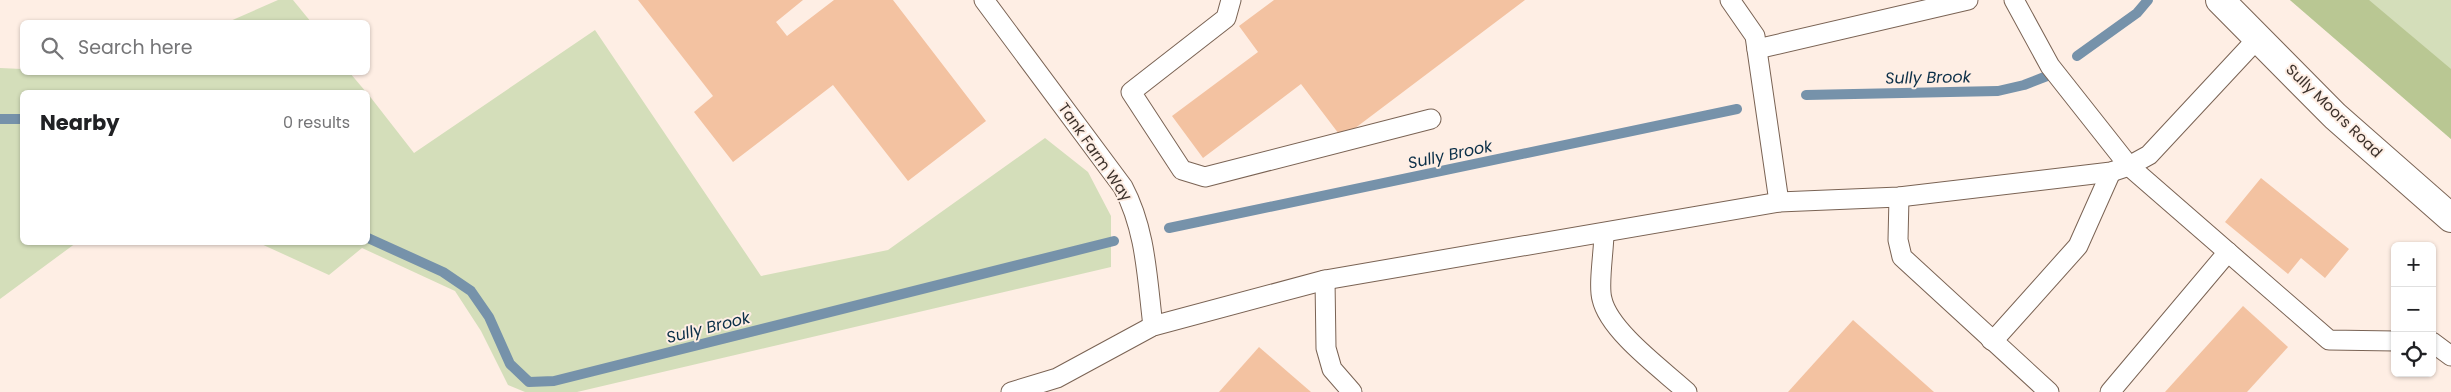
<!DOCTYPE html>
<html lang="en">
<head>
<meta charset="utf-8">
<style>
  body { margin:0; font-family:Poppins,sans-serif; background:#f2f2f2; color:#202124 }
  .controls { position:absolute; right:15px; bottom:15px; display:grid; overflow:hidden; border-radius:8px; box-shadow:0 1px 4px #0004 }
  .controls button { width:45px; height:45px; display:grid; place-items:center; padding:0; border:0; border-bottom:1px solid #e0e0e0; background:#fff; color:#202124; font:25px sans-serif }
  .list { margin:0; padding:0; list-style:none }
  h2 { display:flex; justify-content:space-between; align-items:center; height:65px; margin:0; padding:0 20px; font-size:21px }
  h2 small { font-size:16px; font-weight:400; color:#757577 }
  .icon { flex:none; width:28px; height:28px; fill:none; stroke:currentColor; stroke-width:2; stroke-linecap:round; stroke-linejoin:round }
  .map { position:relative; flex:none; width:2451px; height:392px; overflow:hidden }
  .search { position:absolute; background:#fff; box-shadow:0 1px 4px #0004; left:20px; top:20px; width:350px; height:55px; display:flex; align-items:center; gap:12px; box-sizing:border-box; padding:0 18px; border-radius:8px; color:#757577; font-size:19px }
  .panel { position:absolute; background:#fff; box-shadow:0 1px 4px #0004; left:20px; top:90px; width:350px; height:155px; border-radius:8px }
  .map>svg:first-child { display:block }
  .green { fill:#d4deba }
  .forest { fill:#b9c793 }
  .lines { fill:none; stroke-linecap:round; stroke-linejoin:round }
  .stream { stroke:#7692aa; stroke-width:10 }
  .building { fill:#f3c2a1 }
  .lane-casing { stroke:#7a6354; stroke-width:21 }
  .secondary-casing { stroke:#7a6354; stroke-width:30 }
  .lane { stroke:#fff; stroke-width:19 }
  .secondary { stroke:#fff; stroke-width:28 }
  .labels { text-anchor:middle; stroke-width:4; stroke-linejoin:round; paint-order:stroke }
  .street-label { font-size:15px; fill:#3c312b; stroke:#feeee4 }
  .water-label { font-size:16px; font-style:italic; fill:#0b2f48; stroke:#feeee4 }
</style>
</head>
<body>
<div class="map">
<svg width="2451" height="392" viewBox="0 0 2451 392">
  <rect width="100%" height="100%" fill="#feeee4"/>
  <g class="green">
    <polygon points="278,0 293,0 311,22 228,22"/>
    <polygon points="2290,0 2451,0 2451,139"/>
    <polygon points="595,30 761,276 888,250 1045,138 1088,172 1111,216 1111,267 577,392 525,392 508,385 481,331 455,291 362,248 329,275 259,243 368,242 368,94 414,153"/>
    <polygon points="0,68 22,69 22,72 350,73 366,92 22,92 22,242 76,243 0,299"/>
  </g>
  <polygon class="forest" points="2290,0 2369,0 2451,69 2451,139"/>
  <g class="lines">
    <g class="stream">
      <polyline points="2077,56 2137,13 2148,0"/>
      <polyline points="1806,95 1998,91 2024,85 2047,76"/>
      <polyline points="0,119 22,119"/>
      <polyline points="1169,228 1737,109"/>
      <polyline points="368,238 443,272 471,291 489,317 510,364 529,382 554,381 1114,241"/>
    </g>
  </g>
  <g class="building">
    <polygon points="638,0 803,0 776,22 787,36 834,0 893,0 986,121 908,181 833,85 733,162 694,112 713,96"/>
    <polygon points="1274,0 1525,0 1342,138 1301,84 1203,158 1172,116 1258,52 1239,26"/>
    <polygon points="2261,178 2349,249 2325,278 2301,258 2288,274 2225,222"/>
    <polygon points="2243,306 2288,347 2247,392 2165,392"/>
    <polygon points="1853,320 1934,392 1788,392"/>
    <polygon points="1259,347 1311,392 1219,392"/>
  </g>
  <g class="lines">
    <g class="lane-casing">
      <g id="lane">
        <path d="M984 0 1123 187C1146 230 1147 278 1153 326"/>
        <polyline points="1231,0 1226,18 1131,92 1182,170 1205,177 1431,119"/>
        <polyline points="1730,0 1755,36 1779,202"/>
        <polyline points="2014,0 2050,66 2129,166 2329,340 2395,341"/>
        <polyline points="1757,49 1968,0"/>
        <polyline points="1899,197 1898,240 1902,257 2049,392"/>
        <path d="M1604 233C1604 250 1598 285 1602 299 1609 331 1663 370 1687 392"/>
        <polyline points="1325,280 1326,348 1332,369 1352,392"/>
        <polyline points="1991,340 1993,341 2078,246 2111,172"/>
        <polyline points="2432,342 2451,356"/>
        <polyline points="1011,392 1057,378 1153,326 1325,280 1779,202 1899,197 2111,172 2129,166 2149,155 2258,38"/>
        <polyline points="2110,392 2228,252"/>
      </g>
    </g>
    <g class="secondary-casing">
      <polyline id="secondary" points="2220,0 2335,116 2451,218"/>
    </g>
    <use href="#lane" class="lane"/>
    <use href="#secondary" class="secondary"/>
  </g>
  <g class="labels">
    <g class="street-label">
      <text transform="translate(2334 111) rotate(44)" y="5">Sully Moors Road</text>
      <text transform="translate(1095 152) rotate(55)" y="5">Tank Farm Way</text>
    </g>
    <g class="water-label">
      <text transform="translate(1928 77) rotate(-1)" y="6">Sully Brook</text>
      <text transform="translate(1450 154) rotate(-12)" y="6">Sully Brook</text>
      <text transform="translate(708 327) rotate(-14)" y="6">Sully Brook</text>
    </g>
  </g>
</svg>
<div class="controls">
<button>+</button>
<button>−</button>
<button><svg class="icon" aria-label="locate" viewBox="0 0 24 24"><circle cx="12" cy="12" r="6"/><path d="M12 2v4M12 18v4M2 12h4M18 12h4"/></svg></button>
</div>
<div class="search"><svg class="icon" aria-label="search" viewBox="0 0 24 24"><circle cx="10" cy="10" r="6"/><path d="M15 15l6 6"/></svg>Search here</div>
<section class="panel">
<h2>Nearby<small>0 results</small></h2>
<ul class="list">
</ul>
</section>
</div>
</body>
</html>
